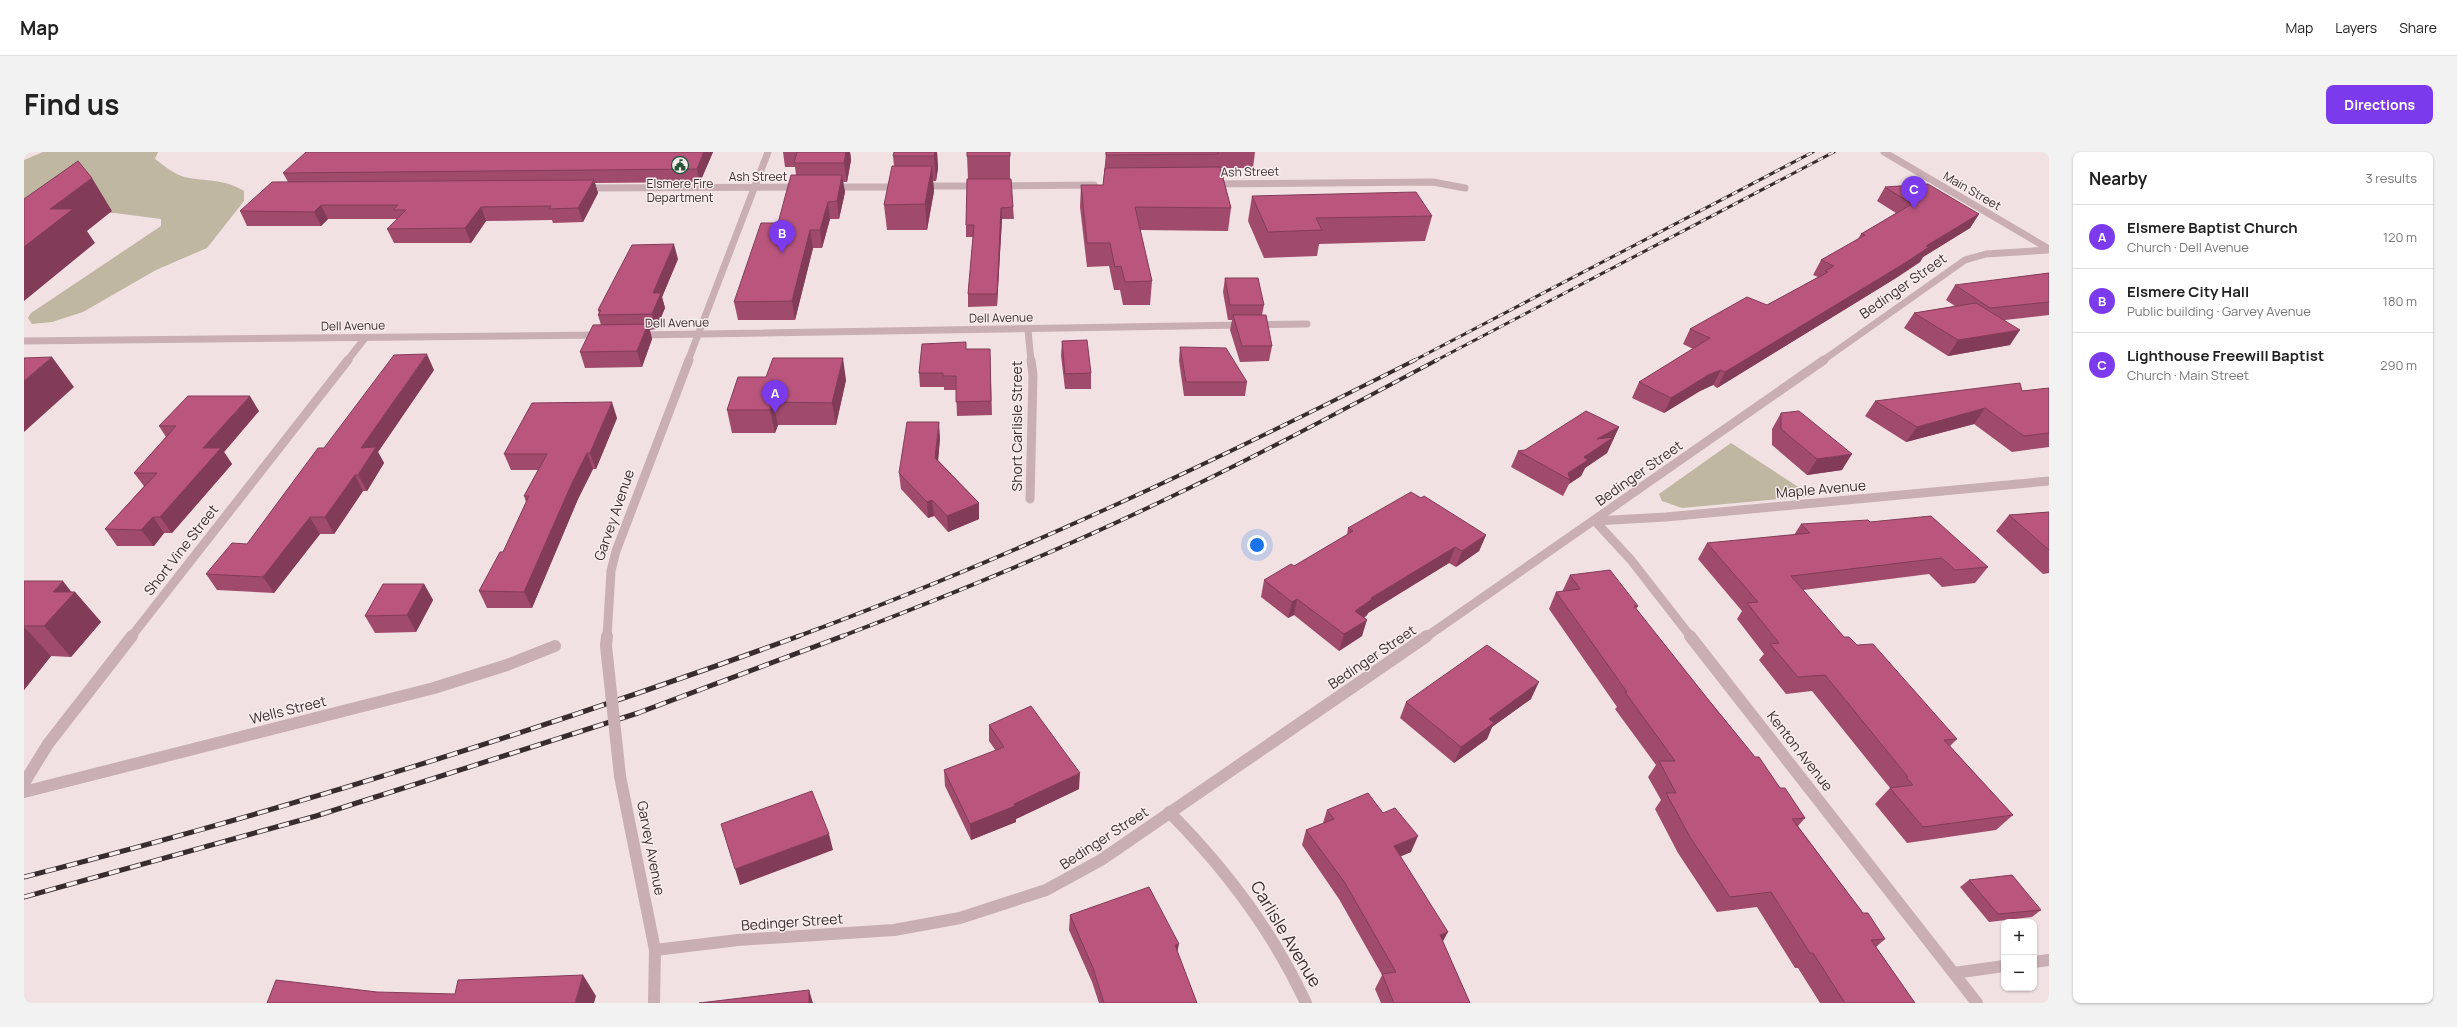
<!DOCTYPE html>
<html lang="en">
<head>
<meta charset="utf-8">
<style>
  body { margin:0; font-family:Manrope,sans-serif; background:#f2f2f2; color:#222 }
  .controls { position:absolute; right:12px; bottom:12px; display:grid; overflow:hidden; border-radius:8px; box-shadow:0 1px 3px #0004 }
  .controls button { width:36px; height:36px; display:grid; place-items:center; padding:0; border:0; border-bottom:1px solid #e0e0e0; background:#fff; color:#222; font:20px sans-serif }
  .you { position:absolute; left:1233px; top:393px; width:14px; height:14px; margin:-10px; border:3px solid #fff; border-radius:50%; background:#1a73e8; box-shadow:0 0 0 6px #1a73e833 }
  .badge { display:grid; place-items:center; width:26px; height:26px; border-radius:50%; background:#7c3aed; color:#fff; font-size:13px; font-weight:700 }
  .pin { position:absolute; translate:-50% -33px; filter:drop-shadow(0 1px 2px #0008) }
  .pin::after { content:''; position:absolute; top:21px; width:14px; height:12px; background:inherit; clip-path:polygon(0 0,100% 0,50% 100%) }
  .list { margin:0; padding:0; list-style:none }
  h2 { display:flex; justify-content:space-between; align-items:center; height:52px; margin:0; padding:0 16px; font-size:17px }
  h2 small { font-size:13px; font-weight:400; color:#767676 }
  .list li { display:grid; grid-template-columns:26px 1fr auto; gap:12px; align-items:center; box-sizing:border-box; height:64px; padding:0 16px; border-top:1px solid #e0e0e0 }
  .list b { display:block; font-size:15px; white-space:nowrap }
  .list p { margin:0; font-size:13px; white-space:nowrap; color:#767676 }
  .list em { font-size:13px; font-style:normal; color:#767676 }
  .map { position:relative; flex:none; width:2025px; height:851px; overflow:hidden; border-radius:8px }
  header { display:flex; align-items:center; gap:24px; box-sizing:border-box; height:56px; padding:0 20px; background:#fff; border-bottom:1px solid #e0e0e0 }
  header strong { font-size:19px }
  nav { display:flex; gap:22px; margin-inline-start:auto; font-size:14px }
  .intro { display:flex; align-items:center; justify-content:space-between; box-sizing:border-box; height:96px; padding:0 24px }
  h1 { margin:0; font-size:28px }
  .button { padding:10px 18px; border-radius:8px; background:#7c3aed; color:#fff; font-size:14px; font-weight:700 }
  main { display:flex; gap:24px; padding:0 24px }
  aside { flex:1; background:#fff; border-radius:8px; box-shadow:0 1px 3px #0004 }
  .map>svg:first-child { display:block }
  .green { fill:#bfb7a2 }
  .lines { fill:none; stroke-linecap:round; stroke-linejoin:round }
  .minor-far2 { stroke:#c9aeb3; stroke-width:7 }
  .minor-far1 { stroke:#c9aeb3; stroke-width:9 }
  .minor { stroke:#c9aeb3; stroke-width:12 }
  .rail-far2-casing { stroke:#382c2f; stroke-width:3 }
  .rail-far1-casing { stroke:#382c2f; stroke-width:4 }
  .rail-casing { stroke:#382c2f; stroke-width:5 }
  .rail-far2 { stroke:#f9edee; stroke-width:2; stroke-dasharray:6; stroke-linecap:butt }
  .rail-far1 { stroke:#f9edee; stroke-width:2.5; stroke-dasharray:8; stroke-linecap:butt }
  .rail { stroke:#f9edee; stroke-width:3.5; stroke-dasharray:11; stroke-linecap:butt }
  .minor-bridge { stroke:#c9aeb3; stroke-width:12 }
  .wall { fill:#a04a6c }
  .shaded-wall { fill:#823c58 }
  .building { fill:#ba567d; stroke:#823c58 }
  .labels { text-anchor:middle; stroke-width:3; stroke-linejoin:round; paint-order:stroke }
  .far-street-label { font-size:12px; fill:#382c2f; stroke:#f9edee }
  .far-poi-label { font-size:12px; fill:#382c2f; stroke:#f9edee }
  .street-label { font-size:14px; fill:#382c2f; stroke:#f9edee }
  .near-street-label { font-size:17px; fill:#382c2f; stroke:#f9edee }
</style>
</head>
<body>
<header>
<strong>Map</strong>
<nav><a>Map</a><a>Layers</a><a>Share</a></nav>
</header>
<div class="intro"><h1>Find us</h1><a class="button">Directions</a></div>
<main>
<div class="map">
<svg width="2025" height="851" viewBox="0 0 2025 851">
  <rect width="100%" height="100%" fill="#f1e1e3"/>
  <g class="green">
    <path d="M19 0H134L131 7C139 13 150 22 160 25 183 30 198 26 220 39V49L183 96 132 118 59 160 28 170 8 172 4 166 7 161 128 80 137 74V67L91 61 0 62V8Z"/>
    <polygon points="1707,291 1788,344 1658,356 1638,349 1635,342"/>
  </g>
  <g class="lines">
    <g class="minor-far2">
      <polyline points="1860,0 2025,97"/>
      <polyline points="1188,32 1409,30 1441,36"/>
      <polyline points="898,34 956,34"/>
      <polyline points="974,34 1070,33"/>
      <polyline points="808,35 876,35"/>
      <polyline points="560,36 778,35"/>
      <polyline points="1004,178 1007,209"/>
      <polyline points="614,183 1283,172"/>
      <polyline points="0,189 578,183"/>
      <polyline points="323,209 341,186"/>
      <polyline points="664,209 744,0"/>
      <polyline points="1798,209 1941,108 1962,102 2025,98"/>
    </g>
    <g class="minor-far1">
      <polyline points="1006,347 1009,223 1007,208"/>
      <polyline points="1571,369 1607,408 1667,485"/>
      <polyline points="1571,369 1642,365 2025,329"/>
      <polyline points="107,485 324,208"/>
      <polyline points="583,485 587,419 592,399 665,208"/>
      <polyline points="1402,485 1800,208"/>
    </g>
    <g class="minor">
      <polyline points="1666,484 1953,851"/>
      <polyline points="582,494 583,484"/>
      <polyline points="596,624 631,798 630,851"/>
      <polyline points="0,631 24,592 108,484"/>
      <polyline points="0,640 410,536 483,513 531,494"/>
      <path d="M1145 660C1202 717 1248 778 1282 851"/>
      <polyline points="631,798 714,788 870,778 936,766 1022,738 1077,708 1403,484"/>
      <polyline points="2010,810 2025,808"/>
      <polyline points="1930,821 1980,814"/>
    </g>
    <g class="rail-far2-casing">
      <g id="rail-far2">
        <polyline points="1389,209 1789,0"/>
        <polyline points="1411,209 1810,0"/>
      </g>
    </g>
    <g class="rail-far1-casing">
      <g id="rail-far1">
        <path d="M772 485C985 407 1189 310 1391 208"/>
        <path d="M816 485C924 444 1032 400 1136 350 1230 306 1322 256 1413 208"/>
      </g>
    </g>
    <g class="rail-casing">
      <g id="rail">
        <path d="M0 725C262 658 521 577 775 484"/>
        <polyline points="0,745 292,664 614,561 819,484"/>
      </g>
    </g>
    <use href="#rail-far2" class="rail-far2"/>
    <use href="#rail-far1" class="rail-far1"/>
    <use href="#rail" class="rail"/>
    <polyline class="minor-bridge" points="582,494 596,624"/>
  </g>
  <g class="wall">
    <polygon points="689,0 676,30 571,31 574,41 559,70 529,71 528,68 462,69 447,91 370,91 363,77 373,67 304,67 297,74 223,74 216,59 264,30 259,21"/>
    <polygon points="759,0 826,0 827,8 823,30 819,30 821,40 815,67 806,67 798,96 789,96 771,168 714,168 710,150 754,71 772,23 771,15 761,15"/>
    <polygon points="913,0 914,16 912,29 909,29 910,39 903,78 863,78 860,53 870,14 869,4"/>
    <polygon points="1082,0 1231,0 1229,16 1197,16 1207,56 1204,79 1116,78 1128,129 1126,153 1099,153 1096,138 1090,138 1085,114 1063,115 1056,55 1057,33 1079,33"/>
    <polygon points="943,4 986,4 986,27 989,55 990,67 978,67 973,154 944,155 944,142 949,85 942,85 942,73 944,27"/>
    <polygon points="1861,35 1955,62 1946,76 1899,105 1896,110 1872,126 1693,236 1689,233 1676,239 1640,261 1608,246 1615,230 1669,197 1659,192 1666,177 1743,153 1794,125 1789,123 1797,108 1834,87 1837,82 1872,61 1853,49"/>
    <polygon points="1228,44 1408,64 1401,89 1295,92 1293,104 1240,106 1224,69"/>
    <polygon points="654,107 638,145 641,156 632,177 626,178 628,187 618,215 561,216 556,200 577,173 574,163 575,161 574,158"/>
    <polygon points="2025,121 2025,163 1981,168 1986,193 1924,204 1880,176 1890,161 1931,154 1922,148 1931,133"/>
    <polygon points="1201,126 1240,153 1238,163 1248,194 1245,209 1216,210 1206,178 1208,168 1204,168 1199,140"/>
    <polygon points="1038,189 1067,221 1067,237 1041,237 1037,204"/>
    <polygon points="1156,195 1223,230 1221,244 1160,244 1155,209"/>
    <polygon points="943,197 966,197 968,263 933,264 932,238 920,238 920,235 896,235 895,221"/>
    <polygon points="410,218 354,300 360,311 343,339 339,339 310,382 296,382 250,441 193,438 182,422 223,392 300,296"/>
    <polygon points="822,228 812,273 754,273 751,281 708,281 703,258"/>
    <polygon points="2025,236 2025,295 1988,300 1950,272 1882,290 1841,264 1851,249 1998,239"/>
    <polygon points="235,259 200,300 208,312 148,381 140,381 130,394 93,394 81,377 120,334 110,321 142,285 135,274"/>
    <polygon points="1757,261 1818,318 1783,323 1748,293 1748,277"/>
    <polygon points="593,266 572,317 569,317 554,347 508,456 463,456 455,439 479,400 502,350 500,344 514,318 487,318 480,302"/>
    <polygon points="1595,275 1583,301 1561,316 1557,324 1545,332 1539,344 1487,315 1494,299 1501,298"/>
    <polygon points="916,286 914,308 955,351 955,367 924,380 910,364 904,366 877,337 875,321"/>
    <polygon points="2025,360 2025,421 2019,422 1972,379 1985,363"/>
    <polygon points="1846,370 1964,415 1951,431 1918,435 1905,422 1779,438 1820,485 1833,493 1933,587 1926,594 1989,663 1972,678 1883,691 1851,652 1866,636 1788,539 1762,542 1735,508 1740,502 1713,467 1718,459 1674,407 1683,391 1770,383 1777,372"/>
    <polygon points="1324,376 1462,383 1455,399 1432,415 1425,411 1344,461 1343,463 1340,466 1338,484 1315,499 1270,463 1264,466 1237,445 1240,428 1270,414 1323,383"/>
    <polygon points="1546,423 1614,454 1612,457 1683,546 1781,666 1774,674 1839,761 1861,787 1852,795 1891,851 1796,851 1774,816 1771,816 1733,755 1693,760 1654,701 1631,657 1637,648 1624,625 1632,613 1591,557 1593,555 1525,457 1532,440 1538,440"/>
    <polygon points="0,429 48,440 51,440 77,470 47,505 27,504 0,538"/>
    <polygon points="400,432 409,448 392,480 351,481 341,464"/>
    <polygon points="1507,547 1468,575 1463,587 1430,611 1376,566 1382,550"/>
    <polygon points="965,573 1055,637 992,667 992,670 947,688 921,634 920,618 972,599 965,589"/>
    <polygon points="1303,658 1387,700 1376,704 1419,790 1446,851 1357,851 1351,837 1358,823 1315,747 1278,693 1282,678 1299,671"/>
    <polygon points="1945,728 2017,758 2008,765 1965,770 1936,735"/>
    <polygon points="1046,763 1153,799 1173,851 1075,851 1068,830 1045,778"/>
  </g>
  <g class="shaded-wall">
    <polygon points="680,0 689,0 676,30 673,17"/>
    <polygon points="822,0 826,0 827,8 823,30 820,11"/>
    <polygon points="911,0 913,0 914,16 912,29 910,4"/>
    <polygon points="908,14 910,39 903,78 901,52"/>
    <polygon points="818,23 821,40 815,67 813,49"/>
    <polygon points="68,26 88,59 63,79 71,91 0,149 0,95 26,57"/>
    <polygon points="570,28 574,41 559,70 554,56"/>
    <polygon points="804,50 806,67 798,96 796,78"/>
    <polygon points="297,53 304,67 297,74 290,60"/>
    <polygon points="457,55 462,69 447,91 441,76"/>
    <polygon points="977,56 978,67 973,154 973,142"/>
    <polygon points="1955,62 1946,76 1899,105 1896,110 1872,126 1693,236 1701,220 1902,94"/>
    <polygon points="786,78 789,96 771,168 768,149"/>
    <polygon points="650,92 654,107 638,145 641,156 632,177 628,162 629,141"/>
    <polygon points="624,172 628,187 618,215 613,199"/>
    <polygon points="1996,178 1986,193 1924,204 1934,188"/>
    <polygon points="403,202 410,218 354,300 360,311 343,339 334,323 337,296"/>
    <polygon points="28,205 50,235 0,280 0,229"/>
    <polygon points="819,206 822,228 812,273 808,251"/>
    <polygon points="1697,218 1689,233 1676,239 1640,261 1647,246 1684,223"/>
    <polygon points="226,244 235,259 200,300 208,312 148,381 136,365 179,296"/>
    <polygon points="588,250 593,266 572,317 566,301"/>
    <polygon points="749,250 754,273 751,281 746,258"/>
    <polygon points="1961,256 1950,272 1882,290 1893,275"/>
    <polygon points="915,270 916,286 913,322 911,306"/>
    <polygon points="1595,275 1583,301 1561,316 1557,324 1545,332 1546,328 1544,321 1560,305 1573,287"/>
    <polygon points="563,301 569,317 554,347 508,456 500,440 548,331"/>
    <polygon points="1828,302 1818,318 1783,323 1793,307"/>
    <polygon points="331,323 339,339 310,382 301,365"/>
    <polygon points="908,348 910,364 904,366 903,350"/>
    <polygon points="955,351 955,367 924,380 923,364"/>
    <polygon points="129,365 140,381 130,394 117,378"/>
    <polygon points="286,365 296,382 250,441 239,425"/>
    <polygon points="1462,383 1455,399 1432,415 1438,399"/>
    <polygon points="1431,395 1425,411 1344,461 1343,463 1326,475 1331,459 1347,446"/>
    <polygon points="39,429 49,442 51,440 77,470 47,505 20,474 29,440"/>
    <polygon points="400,432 409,448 392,480 383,463"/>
    <polygon points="1273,447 1270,463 1264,466 1268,450"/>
    <polygon points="1343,468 1338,484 1315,499 1320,482"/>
    <polygon points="0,475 27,504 0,538"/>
    <polygon points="1515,530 1507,547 1468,575 1463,587 1430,611 1437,595 1465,567"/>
    <polygon points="1056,621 1055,637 992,667 992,670 947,688 946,672"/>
    <polygon points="805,682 809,698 716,733 711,717"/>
    <polygon points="1394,684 1387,700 1364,710 1370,694"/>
    <polygon points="1424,780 1416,795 1416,783"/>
    <polygon points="1155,792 1152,807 1151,793"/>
    <polygon points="559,823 572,844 570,851 551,851"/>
    <polygon points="785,838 789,851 785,851"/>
  </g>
  <g class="building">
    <polygon points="282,0 680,0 673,17 259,21"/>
    <polygon points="773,0 822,0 820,11 770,11"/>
    <polygon points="870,0 911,0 910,4 869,4"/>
    <rect x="943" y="0" width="43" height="4"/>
    <polygon points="1082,0 1194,0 1194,2 1082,3"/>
    <polygon points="54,9 68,26 26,57 49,57 0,95 0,47"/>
    <polygon points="868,14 908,14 901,52 860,53"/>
    <polygon points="1196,15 1207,56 1111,55 1128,129 1101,130 1097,114 1091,115 1086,91 1063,91 1057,33 1079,33 1081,16"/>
    <polygon points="767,23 818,23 813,49 804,50 796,78 786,78 768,149 710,150 737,71 754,71"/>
    <polygon points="943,27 987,27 989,55 977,56 973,142 944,142 950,73 942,73"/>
    <polygon points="570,28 554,56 525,57 527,54 457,55 441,76 363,77 382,58 369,58 374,53 297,53 290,60 216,59 248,30"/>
    <polygon points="1904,32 1955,62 1902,94 1905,95 1881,111 1701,220 1697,218 1684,223 1647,246 1615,230 1686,186 1666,177 1723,145 1743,153 1804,120 1801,119 1810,114 1797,108 1841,83 1837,82 1888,52 1861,35"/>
    <polygon points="1392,40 1408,64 1292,66 1298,78 1244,80 1228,44"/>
    <polygon points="650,92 629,141 637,141 628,162 574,163 577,158 574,158 608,93"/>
    <polygon points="2025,121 2025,150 1966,156 1931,133"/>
    <polygon points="1201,126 1234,126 1240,153 1206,153"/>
    <polygon points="1952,151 1996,178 1934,188 1890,161"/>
    <polygon points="1209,163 1242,163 1248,194 1218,194"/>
    <polygon points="624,172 613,199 556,200 569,173"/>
    <polygon points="1063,188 1067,221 1041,222 1038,189"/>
    <polygon points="942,190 942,197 966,197 967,249 932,250 932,224 919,224 919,221 895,221 898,192"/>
    <polygon points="1156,195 1202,196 1223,230 1162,230"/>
    <polygon points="403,202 337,296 352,295 334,323 331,323 301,365 286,365 239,425 182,422 208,391 223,392 294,296 300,296 370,203"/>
    <polygon points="28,205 0,229 0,206"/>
    <polygon points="749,206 819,206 808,251 749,250 746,258 703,258 714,225 742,225"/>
    <polygon points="1996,231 1998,239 2025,236 2025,281 2000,284 1961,256 1893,275 1851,249"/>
    <polygon points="164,244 226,244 179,296 197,296 136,365 129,365 117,378 81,377 133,321 110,321 152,274 135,274"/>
    <polygon points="588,250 566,301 563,301 548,331 500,440 455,439 476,400 479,400 505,344 500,344 523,302 480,302 508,251"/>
    <polygon points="1562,259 1595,275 1573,287 1590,285 1560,305 1564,308 1544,321 1546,328 1494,299 1501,298"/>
    <polygon points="1775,259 1828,302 1793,307 1757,277 1757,261"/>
    <polygon points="883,270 915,270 911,306 955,351 923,364 908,348 903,350 875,321"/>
    <polygon points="1387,340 1397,346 1400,344 1462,383 1438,399 1431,395 1347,446 1348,447 1331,459 1343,468 1320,482 1273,447 1268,450 1240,428 1267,412 1270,414 1329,379 1324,376"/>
    <polygon points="2025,360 2025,398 1985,363"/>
    <polygon points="1907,364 1964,415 1931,418 1918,406 1767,424 1820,485 1825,485 1833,493 1849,492 1933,587 1920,588 1989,663 1899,675 1866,636 1889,633 1882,625 1884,625 1801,523 1774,525 1746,492 1755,491 1723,451 1734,450 1683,391 1786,381 1777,372 1844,368 1846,370"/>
    <polygon points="1586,418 1614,454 1610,454 1683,546 1731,605 1735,605 1756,636 1761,636 1781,666 1768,667 1839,761 1844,761 1861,787 1847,788 1891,851 1821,851 1789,801 1786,801 1747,740 1706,745 1666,685 1642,641 1652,641 1635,609 1651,609 1601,540 1603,540 1532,440 1556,437 1546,423"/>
    <polygon points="0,429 39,429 29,440 51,440 20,474 0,474"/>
    <polygon points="359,432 400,432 383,463 341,464"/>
    <polygon points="1463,493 1515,530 1465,567 1470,571 1437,595 1382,550"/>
    <polygon points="1007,554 1056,621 990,652 991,654 946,672 920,618 980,595 965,573"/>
    <polygon points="788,639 805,682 711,717 697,672"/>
    <polygon points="1344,641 1359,661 1371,656 1394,684 1370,694 1424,780 1416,783 1446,851 1370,851 1358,822 1372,820 1321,731 1282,678 1310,667 1303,658"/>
    <polygon points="1988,723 2017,758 1974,762 1945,728"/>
    <polygon points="1125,735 1155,792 1151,793 1173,851 1080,851 1069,816 1046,763"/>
    <polygon points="559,823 551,851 243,851 252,828 353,840 431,842 434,828"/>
    <polygon points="785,838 785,851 675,851"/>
  </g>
  <defs>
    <g id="civic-ring" transform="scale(0.9)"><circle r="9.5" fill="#f9edee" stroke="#25563a" stroke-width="1.5"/><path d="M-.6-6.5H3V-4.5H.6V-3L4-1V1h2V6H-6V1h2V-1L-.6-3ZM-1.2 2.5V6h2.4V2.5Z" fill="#25563a"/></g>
  </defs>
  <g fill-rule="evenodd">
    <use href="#civic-ring" x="656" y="13"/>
  </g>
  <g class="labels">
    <g class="far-street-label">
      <text transform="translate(1226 20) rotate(-1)" y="4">Ash Street</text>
      <text x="734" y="29">Ash Street</text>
      <text transform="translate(1948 39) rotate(30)" y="4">Main Street</text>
      <text transform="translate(977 166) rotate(-1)" y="4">Dell Avenue</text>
      <text transform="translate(653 171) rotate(-1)" y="4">Dell Avenue</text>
      <text transform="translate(329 174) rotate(-1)" y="4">Dell Avenue</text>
    </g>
    <g class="far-poi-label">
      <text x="656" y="36">Elsmere Fire<tspan x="656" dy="14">Department</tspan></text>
    </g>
    <g class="street-label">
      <text transform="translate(1879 134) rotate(-35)" y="5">Bedinger Street</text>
      <text transform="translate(993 274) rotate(-90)" y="5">Short Carlisle Street</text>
      <text transform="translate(1615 321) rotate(-35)" y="5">Bedinger Street</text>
      <text transform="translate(1797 337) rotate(-5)" y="5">Maple Avenue</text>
      <text transform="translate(590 363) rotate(-71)" y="5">Garvey Avenue</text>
      <text transform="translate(157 398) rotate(-52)" y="5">Short Vine Street</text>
      <text transform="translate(1348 505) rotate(-34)" y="5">Bedinger Street</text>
      <text transform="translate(264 558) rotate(-14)" y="5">Wells Street</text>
      <text transform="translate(1776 599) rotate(52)" y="5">Kenton Avenue</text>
      <text transform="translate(1080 686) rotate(-33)" y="5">Bedinger Street</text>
      <text transform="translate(627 696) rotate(79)" y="5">Garvey Avenue</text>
      <text transform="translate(768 770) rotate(-4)" y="5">Bedinger Street</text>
    </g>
    <g class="near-street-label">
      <text transform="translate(1262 782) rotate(59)" y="6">Carlisle Avenue</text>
    </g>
  </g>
</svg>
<div class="controls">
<button>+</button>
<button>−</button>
</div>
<div class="you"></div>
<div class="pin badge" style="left:751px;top:261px">A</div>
<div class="pin badge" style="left:758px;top:101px">B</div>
<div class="pin badge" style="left:1890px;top:57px">C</div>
</div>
<aside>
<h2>Nearby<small>3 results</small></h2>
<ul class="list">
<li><span class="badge">A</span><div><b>Elsmere Baptist Church</b><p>Church · Dell Avenue</p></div><em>120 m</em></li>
<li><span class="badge">B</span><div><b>Elsmere City Hall</b><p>Public building · Garvey Avenue</p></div><em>180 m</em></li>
<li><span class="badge">C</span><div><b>Lighthouse Freewill Baptist</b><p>Church · Main Street</p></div><em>290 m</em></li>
</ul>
</aside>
</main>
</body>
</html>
